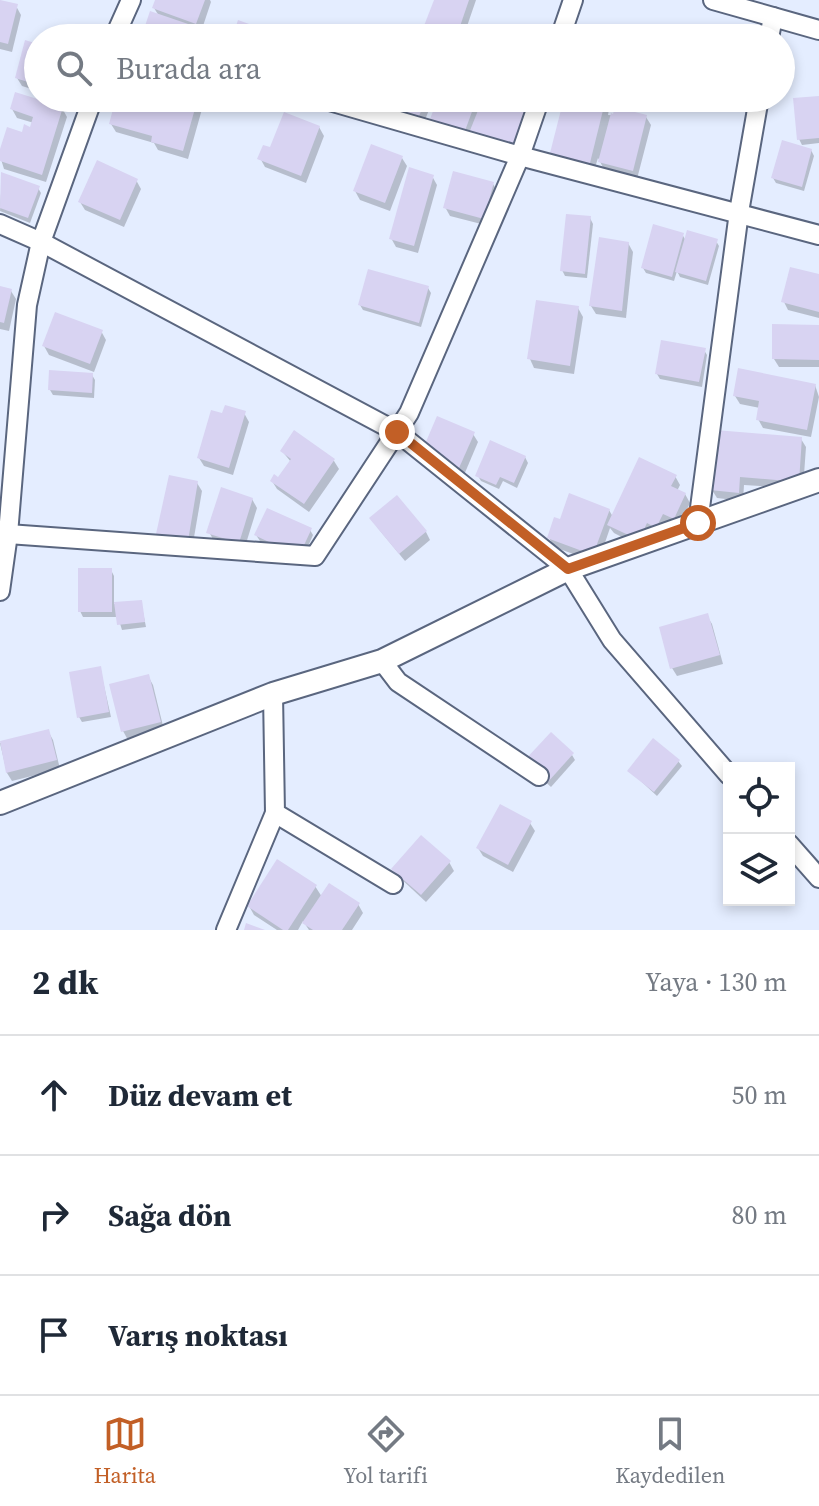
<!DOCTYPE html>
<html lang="tr">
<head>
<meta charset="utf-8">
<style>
  body { margin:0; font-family:"Source Serif 4",serif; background:#f6f6f7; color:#1f2937 }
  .controls { position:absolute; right:24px; bottom:24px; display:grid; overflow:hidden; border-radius:0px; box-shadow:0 4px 12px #0003 }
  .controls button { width:72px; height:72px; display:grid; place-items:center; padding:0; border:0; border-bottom:2px solid #e0e1e3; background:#fff; color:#1f2937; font:40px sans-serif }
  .stop { position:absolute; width:24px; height:24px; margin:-18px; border:6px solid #c25f26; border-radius:50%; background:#fff }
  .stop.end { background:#c25f26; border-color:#fff; box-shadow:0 2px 8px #0008 }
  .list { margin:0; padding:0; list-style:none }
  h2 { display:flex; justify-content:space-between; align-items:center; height:104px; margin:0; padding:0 32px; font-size:34px }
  h2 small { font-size:26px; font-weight:400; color:#747a83 }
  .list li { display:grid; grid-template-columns:52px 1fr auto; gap:24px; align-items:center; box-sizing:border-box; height:120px; padding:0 32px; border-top:2px solid #e0e1e3 }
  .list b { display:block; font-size:30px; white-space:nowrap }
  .list em { font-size:26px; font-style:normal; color:#747a83 }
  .icon { flex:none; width:44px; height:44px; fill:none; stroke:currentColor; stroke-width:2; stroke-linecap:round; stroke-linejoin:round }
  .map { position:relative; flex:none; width:819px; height:930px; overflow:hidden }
  .search { position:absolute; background:#fff; box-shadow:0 4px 12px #0003; left:24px; right:24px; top:24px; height:88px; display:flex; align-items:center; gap:20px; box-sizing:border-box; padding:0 28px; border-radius:44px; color:#747a83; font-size:30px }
  .sheet { height:464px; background:#fff }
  nav { display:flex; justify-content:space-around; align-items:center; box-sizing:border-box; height:112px; border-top:2px solid #e0e1e3; background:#fff; font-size:22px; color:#747a83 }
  nav a { display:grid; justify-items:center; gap:4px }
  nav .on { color:#c25f26 }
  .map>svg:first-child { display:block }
  .shadow { fill:#0003 }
  .building { fill:#d8d3f2 }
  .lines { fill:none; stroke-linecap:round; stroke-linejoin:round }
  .minor-casing { stroke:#5a667f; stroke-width:22 }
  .tertiary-casing { stroke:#5a667f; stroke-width:26 }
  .minor { stroke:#fff; stroke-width:18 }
  .tertiary { stroke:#fff; stroke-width:22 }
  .route { stroke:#c25f26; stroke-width:10 }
</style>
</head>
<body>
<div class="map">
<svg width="819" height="930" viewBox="0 0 819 930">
  <rect width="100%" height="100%" fill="#e4edff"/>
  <g class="shadow">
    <polygon points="157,0 210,0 211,2 201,32 194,29 196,33 195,38 143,38 159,16 154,8"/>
    <polygon points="436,0 476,0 463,38 429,38 425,31"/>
    <polygon points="0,1 16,6 21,15 12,52 0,49"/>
    <polygon points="38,46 38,91 22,86 17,78"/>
    <polygon points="118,98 201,98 204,102 188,159 158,150 154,143 116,132 111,124"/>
    <polygon points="351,98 434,98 422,127 396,116 392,108 388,119"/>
    <polygon points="440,98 482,98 484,101 485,98 467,147"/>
    <polygon points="566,98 611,98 608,115 646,117 651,125 637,179 605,171 598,158 593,174 551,156"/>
    <polygon points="819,98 819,143 802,145 799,139"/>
    <polygon points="62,108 67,117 46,182 4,169 0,156 32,129 34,123 17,118 12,109"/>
    <polygon points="319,127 324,136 306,183 265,167 260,158"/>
    <polygon points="811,150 814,156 804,191 776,183 773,178"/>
    <polygon points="402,158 407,166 390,211 360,200 355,191"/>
    <polygon points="2,174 38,188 41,193 30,223 0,211"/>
    <polygon points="432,176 437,185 418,253 396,247 391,238"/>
    <polygon points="136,180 141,189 124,227 85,210 80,202"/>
    <polygon points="493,184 498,192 489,226 450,216 445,207"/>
    <polygon points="590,218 593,224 587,278 565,276 562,270"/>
    <polygon points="682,234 686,241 716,241 719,246 708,285 680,277 677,271 674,281 646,273 643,268"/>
    <polygon points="628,243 633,252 626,318 596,314 591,306"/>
    <polygon points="819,276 819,318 788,310 784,302"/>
    <polygon points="0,288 11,291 16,299 9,331 0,329"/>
    <polygon points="428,288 431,293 421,327 363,310 360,305"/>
    <polygon points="578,308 583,317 574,374 534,368 530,359"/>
    <polygon points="819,327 819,367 779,367 774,359"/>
    <polygon points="101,331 106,340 94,372 49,355 44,346"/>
    <polygon points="704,350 707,355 702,387 660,379 657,374"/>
    <polygon points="92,375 95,380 94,398 53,395 50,390"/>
    <polygon points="815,385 819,397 811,437 763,428 758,419 760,408 740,404 735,396"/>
    <polygon points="244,413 249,422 233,475 204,466 199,458"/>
    <polygon points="295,433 334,461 339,469 309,512 277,489 272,481 279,479 291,462 282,451"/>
    <polygon points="473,434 478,442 464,475 429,460"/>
    <polygon points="801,439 806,447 803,489 744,485 743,501 717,498 712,490"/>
    <polygon points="525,457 528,463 517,488 503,481 499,489 481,481 478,476"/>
    <polygon points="675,476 680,485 677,491 685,494 690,503 679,526 668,521 661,535 643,548 614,533 610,528 598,563 554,547 549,538 561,521 609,510 613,517"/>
    <polygon points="197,483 202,491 192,549 163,543 158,534"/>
    <polygon points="252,499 257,508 244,550 214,541 209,532"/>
    <polygon points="377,527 426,532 430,540 405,561"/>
    <polygon points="310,530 313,535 302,560 260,541 256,535"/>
    <polygon points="111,570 114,576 114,604 141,602 146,627 122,630 118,617 83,617 80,611"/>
    <polygon points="707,616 712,624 723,664 677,676 672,668"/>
    <polygon points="100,668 111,717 82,722 79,717"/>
    <polygon points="148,676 153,685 164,730 128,740 123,731"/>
    <polygon points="48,731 53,740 60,769 12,781 7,773 0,743"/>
    <polygon points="572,755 575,760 551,787 529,767"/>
    <polygon points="678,761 682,766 657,796 630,771"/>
    <polygon points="530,823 535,831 513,872 483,856 478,848"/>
    <polygon points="449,862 454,871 426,902 399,877 394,869"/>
    <polygon points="315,886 322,897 358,904 363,913 352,930 309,930 303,921 298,930 277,930 254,915 249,906"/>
  </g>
  <g class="building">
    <polygon points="0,0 18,4 8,44 0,42"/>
    <polygon points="155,0 205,0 196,24 152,8"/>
    <polygon points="434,0 469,0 456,38 441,38 422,31"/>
    <polygon points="150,11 194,26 190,38 141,38"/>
    <polygon points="238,20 269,31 267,38 232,38"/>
    <polygon points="707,29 741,35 740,38 705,38"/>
    <polygon points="25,40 38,44 38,85 15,78"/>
    <polygon points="15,92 63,107 42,175 0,161 0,149 7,127 22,132 24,124 30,127 33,117 10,109"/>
    <polygon points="819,96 819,138 797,140 793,98"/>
    <polygon points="116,98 198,98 183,151 151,142 152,136 109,124"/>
    <polygon points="349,98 388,98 383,111"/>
    <polygon points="393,98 426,98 418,119 389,108"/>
    <polygon points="438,98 477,98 462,139 427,127"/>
    <polygon points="483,98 534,98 513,150 469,133"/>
    <polygon points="564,98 606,98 589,167 549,157"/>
    <polygon points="615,107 647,115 633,171 598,162 611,113 613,114"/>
    <polygon points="284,112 320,126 301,176 257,159 263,145 270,147"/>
    <polygon points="782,140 812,149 802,187 771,178"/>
    <polygon points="371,144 403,156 385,203 353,191"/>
    <polygon points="97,160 138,179 120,220 78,202"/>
    <polygon points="409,167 434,175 414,246 389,239"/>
    <polygon points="453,171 494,182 484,219 443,208"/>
    <polygon points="1,172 40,186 28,218 0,208"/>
    <polygon points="566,214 591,216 585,274 560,271"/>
    <polygon points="653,224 684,233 672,277 641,268"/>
    <polygon points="687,230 718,239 706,281 675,272"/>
    <polygon points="599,237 629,242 622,311 589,306"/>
    <polygon points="790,267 819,274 819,312 781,302"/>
    <polygon points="368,269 429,286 419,323 358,305"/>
    <polygon points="0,286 12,289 4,323 0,322"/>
    <polygon points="536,300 579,306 570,366 527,359"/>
    <polygon points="55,312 103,330 90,364 42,346"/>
    <polygon points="772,324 819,325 819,360 772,359"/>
    <polygon points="661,340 706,348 699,382 655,374"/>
    <polygon points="738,368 816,384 807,430 756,420 759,401 733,396"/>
    <polygon points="49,370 93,373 92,393 48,390"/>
    <polygon points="225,405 246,411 229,468 197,458 211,410 222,413"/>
    <polygon points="437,416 475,432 459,468 422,451"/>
    <polygon points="294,430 335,459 304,504 270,481 274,474 278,477 291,459 280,451"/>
    <polygon points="715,430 802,437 799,482 740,477 739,493 710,490"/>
    <polygon points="490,440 526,456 514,483 500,477 496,485 475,476"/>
    <polygon points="639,457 677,475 671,486 686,493 674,519 663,514 656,528 647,523 639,540 607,525"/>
    <polygon points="169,475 198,481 188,541 156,534"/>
    <polygon points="221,487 253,498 239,543 206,533"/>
    <polygon points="569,493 610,509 593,555 547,538 554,517 560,519"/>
    <polygon points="397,495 427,531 399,554 369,518"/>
    <polygon points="267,508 312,528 299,556 254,535"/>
    <rect x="78" y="568" width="34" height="44"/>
    <polygon points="142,600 145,622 117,625 114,602"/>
    <polygon points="708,613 720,655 670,669 659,627"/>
    <polygon points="101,666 109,712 77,718 69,672"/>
    <polygon points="149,674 161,722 121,732 109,684"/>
    <polygon points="49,729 57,760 6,773 0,741"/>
    <polygon points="551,732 574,753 547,783 523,762"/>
    <polygon points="653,738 680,760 654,792 627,771"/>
    <polygon points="500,804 532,821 508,865 476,848"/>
    <polygon points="421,835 451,861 421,895 391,869"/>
    <polygon points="277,859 317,885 288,930 283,930 247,906"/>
    <polygon points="329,883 360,903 342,930 313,930 302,923"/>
    <polygon points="246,923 265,930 244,930"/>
  </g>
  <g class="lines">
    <g class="minor-casing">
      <g id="minor">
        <polyline points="713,0 819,30"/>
        <polyline points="114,38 131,0"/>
        <polyline points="560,38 573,0"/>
        <polyline points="769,38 773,17"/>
        <polyline points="319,98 520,156 819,235"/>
        <polyline points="0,224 41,242 397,432 568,569 612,640 729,775"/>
        <polyline points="698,523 739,212 759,98"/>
        <polyline points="8,534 315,556 409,413 520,156 540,98"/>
        <polyline points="0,591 8,534 27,305 41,242 93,98"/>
        <polyline points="382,661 398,682 539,776"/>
        <polyline points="273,694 275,813 393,884"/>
        <polyline points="789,844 819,878"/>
        <polyline points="226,930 275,813"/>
      </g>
    </g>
    <g class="tertiary-casing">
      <polyline id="tertiary" points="0,803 273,694 382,661 568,569 819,480"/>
    </g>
    <use href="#minor" class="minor"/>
    <use href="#tertiary" class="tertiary"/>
  </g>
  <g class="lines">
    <polyline class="route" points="397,432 568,569 698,523"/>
  </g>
</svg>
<div class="controls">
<button><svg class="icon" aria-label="locate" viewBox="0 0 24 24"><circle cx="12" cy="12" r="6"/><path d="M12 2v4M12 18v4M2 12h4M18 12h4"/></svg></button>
<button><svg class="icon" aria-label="layers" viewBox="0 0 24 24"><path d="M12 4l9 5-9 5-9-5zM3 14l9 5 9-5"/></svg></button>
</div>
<div class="stop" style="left:698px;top:523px"></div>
<div class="stop end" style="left:397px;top:432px"></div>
<div class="search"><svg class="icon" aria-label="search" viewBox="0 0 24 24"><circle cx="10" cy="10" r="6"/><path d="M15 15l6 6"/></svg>Burada ara</div>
</div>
<section class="sheet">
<h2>2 dk<small>Yaya · 130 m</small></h2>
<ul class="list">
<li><svg class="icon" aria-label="ahead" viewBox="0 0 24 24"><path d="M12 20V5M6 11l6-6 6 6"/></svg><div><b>Düz devam et</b></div><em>50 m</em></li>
<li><svg class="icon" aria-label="right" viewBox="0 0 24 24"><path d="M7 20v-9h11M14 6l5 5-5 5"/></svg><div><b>Sağa dön</b></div><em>80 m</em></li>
<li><svg class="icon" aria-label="arrive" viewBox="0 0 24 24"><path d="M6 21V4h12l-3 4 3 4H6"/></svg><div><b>Varış noktası</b></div></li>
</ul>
</section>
<nav>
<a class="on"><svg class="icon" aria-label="map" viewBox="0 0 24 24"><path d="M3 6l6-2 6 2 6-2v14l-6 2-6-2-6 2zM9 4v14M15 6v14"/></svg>Harita</a>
<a><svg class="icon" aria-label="directions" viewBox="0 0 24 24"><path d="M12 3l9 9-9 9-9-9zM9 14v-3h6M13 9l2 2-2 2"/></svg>Yol tarifi</a>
<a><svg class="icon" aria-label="saved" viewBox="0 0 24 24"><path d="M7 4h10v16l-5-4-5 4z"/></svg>Kaydedilen</a>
</nav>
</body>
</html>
